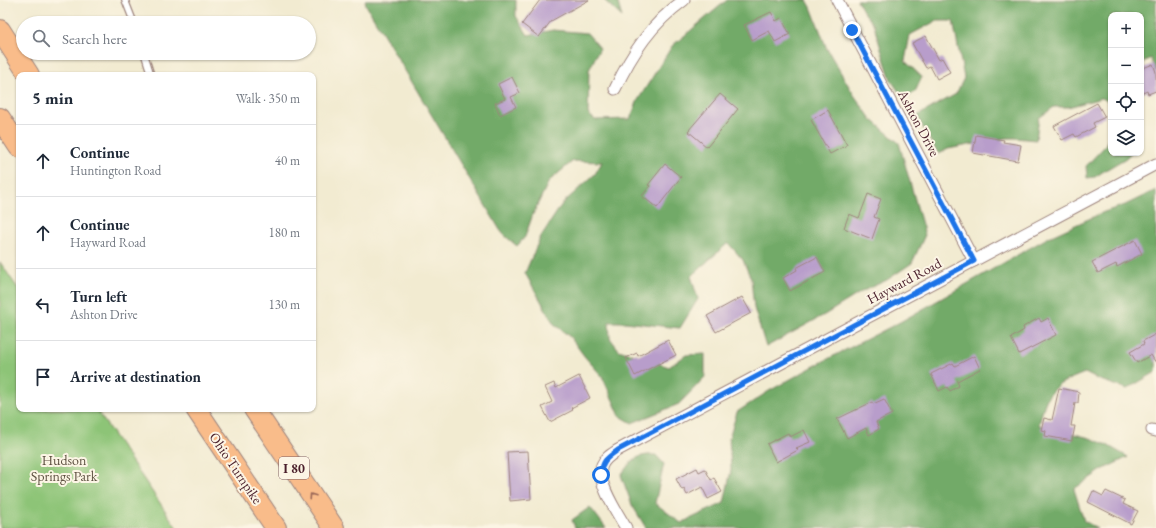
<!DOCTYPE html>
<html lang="en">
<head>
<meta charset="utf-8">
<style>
  body { margin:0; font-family:"EB Garamond",serif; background:#f2f2f3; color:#1f2937 }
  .controls { position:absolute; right:12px; top:12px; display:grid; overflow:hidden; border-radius:8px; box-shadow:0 1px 3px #0004 }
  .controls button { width:36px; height:36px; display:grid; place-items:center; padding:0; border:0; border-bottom:1px solid #e0e1e3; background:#fff; color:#1f2937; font:20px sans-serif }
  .stop { position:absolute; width:12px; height:12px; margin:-9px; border:3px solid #1a73e8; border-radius:50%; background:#fff }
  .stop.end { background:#1a73e8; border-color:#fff; box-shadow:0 1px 4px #0008 }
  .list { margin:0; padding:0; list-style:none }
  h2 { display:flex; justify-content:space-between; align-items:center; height:52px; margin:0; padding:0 16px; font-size:17px }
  h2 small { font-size:13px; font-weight:400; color:#747a83 }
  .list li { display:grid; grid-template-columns:26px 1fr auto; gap:12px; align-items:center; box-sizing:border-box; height:72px; padding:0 16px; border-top:1px solid #e0e1e3 }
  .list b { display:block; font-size:15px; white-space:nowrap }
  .list p { margin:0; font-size:13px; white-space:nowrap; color:#747a83 }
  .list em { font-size:13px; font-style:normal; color:#747a83 }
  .icon { flex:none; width:22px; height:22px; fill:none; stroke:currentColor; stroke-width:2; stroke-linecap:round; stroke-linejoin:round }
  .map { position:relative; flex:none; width:1156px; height:528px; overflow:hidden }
  .search { position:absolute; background:#fff; box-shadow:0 1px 3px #0004; left:16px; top:16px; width:300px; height:44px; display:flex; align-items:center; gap:10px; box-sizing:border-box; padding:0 14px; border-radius:22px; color:#747a83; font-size:15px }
  .panel { position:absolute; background:#fff; box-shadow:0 1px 3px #0004; left:16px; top:72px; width:300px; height:340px; border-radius:8px }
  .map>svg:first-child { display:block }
  .green { fill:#8dc477; stroke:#6c7251 }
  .forest { fill:#72aa68; stroke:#5e644a }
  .building { fill:#b89dcb }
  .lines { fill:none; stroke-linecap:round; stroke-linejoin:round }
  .lane-casing { stroke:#9e857e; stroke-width:8 }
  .street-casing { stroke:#9e857e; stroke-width:13 }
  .highway-casing { stroke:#9e857e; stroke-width:22 }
  .lane { stroke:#fff; stroke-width:5.5 }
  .street { stroke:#fff; stroke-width:11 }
  .highway { stroke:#f9bc8a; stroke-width:20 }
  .oneway { stroke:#996656 }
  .route { stroke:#1a73e8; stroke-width:5 }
  .labels { text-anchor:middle; stroke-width:4; stroke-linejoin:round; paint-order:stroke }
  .shield { fill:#fcf5e5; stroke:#7f5f63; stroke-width:1 }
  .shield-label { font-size:13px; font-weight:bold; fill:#4a1f2b }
  .street-label { font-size:14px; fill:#4a1f2b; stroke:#fcf5e5 }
  .park-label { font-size:14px; fill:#5e5142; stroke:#fcf5e5 }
</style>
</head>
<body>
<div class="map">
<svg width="1156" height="528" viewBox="0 0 1156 528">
  <rect width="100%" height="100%" fill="#fcf5e5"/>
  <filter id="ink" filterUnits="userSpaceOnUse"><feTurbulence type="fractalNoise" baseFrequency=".025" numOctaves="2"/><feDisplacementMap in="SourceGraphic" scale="8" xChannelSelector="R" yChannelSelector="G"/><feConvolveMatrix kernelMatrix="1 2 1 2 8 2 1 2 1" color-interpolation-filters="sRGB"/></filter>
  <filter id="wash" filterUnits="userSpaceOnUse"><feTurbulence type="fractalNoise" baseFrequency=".012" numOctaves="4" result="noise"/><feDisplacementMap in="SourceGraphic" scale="16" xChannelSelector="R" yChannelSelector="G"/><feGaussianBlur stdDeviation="0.9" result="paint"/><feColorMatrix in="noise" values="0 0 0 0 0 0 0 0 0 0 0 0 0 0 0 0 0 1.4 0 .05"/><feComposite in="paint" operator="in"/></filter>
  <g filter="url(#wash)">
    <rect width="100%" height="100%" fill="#f2ebd1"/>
    <polygon class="green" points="0,262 19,290 19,409 96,409 177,528 0,528"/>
    <g class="forest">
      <polygon points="365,0 516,0 516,16 528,35 553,30 587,33 600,48 589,70 588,114 595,120 630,119 638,100 672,46 727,0 807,0 811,7 827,49 854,95 871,119 899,143 925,235 912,263 887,280 863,291 826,314 766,347 754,308 751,279 743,260 728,243 691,276 698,299 680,328 625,322 609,322 610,338 619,350 669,367 686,355 705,354 705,377 679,404 632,423 620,416 602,376 585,357 570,337 554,324 525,273 540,238 562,204 595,174 602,162 573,161 549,181 533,214 525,237 517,246 504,235 500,230 366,5"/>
      <polygon points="604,0 617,0 622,17"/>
      <polygon points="857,0 1156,0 1156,78 1151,58 1141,64 1141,15 1111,15 1111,109 1109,102 1102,98 1068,107 1054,107 1039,118 1036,140 1015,138 1006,138 948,149 939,154 933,146 917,116 956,94 964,78 953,21 936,21 910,35 905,61 922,77 915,92 903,98 891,80 876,33 874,25 863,11"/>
      <polygon points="1111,135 1111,153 1131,153 1126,158 1104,171 1095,177 1087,178 1086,166 1104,147"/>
      <path d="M1156 190V372L1127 389 1097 379 1085 373C1077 376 1061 382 1055 388 1045 396 1042 413 1039 425L1090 438 1107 445 1128 457 1102 470 1074 489 1084 521 1097 528H646L632 505 621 475C632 460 636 454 656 455L664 464 655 503 681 523 724 503 731 470 729 438 737 412 769 391 816 365 900 322 1049 237 1104 212 1125 205Z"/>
      <polygon points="590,507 606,528 575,528 572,520"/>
    </g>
    <g id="blocks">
      <g class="building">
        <polygon points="540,0 589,0 551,21 539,37 522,24"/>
        <polygon points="771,12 776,21 781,18 790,34 775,42 769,31 752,40 744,25"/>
        <polygon points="926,36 939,60 942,58 950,72 937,79 930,66 926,68 912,43"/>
        <polygon points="1153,64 1156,72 1156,91 1148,94 1147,91 1141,94 1141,69"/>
        <polygon points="512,77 520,93 511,97 516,107 500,115 495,103 505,99 498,84"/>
        <polygon points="720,94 738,109 707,147 688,131"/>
        <polygon points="1097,103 1105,117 1093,123 1095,127 1076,137 1074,134 1062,140 1054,126"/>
        <polygon points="828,110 847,145 830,154 811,120"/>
        <polygon points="976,135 1004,140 1003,142 1021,145 1018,161 973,153"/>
        <polygon points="665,164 681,177 657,208 642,196 650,186 648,185"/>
        <polygon points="868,194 881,199 874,217 879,219 872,239 844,228 849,214 859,218"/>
        <polygon points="1135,240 1142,254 1117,267 1116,264 1098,273 1092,262"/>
        <polygon points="817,257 825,272 790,291 783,278 797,270 796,268"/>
        <polygon points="742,297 751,313 716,332 707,316"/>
        <polygon points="1039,318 1041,322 1048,318 1056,335 1019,354 1011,338 1024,330 1023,327"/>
        <polygon points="1156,334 1156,363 1151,355 1137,363 1130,352 1144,344 1143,341"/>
        <polygon points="668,340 676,355 635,376 626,358 637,353 638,356"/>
        <polygon points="974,356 980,369 957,381 959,386 950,391 947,387 939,391 931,374 953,363 955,366"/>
        <polygon points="579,376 590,398 571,408 573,410 550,422 542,407 552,402 545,387 554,383 556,388"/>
        <polygon points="1059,388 1079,392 1078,403 1075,403 1071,426 1075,426 1072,441 1045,436 1046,431 1041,430 1044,418 1052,420"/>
        <polygon points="884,399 892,414 876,422 879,429 869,435 866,428 847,438 837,419 872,402 873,404"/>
        <polygon points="804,430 810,442 796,448 798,450 776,462 767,444 788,433 790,437"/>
        <polygon points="528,451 531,499 510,501 507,452"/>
        <polygon points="697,468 699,472 705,469 711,480 714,478 722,492 708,499 702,487 687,495 684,489 682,490 676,479"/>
        <polygon points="1093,491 1103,496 1106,491 1125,500 1123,504 1138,511 1131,524 1088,502"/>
      </g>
    </g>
  </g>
  <g filter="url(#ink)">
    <use href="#blocks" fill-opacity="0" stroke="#9e857e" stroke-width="1"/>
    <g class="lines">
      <g class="lane-casing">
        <g id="lane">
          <polyline points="125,0 134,23"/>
          <polyline points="144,53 151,75"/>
        </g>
      </g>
      <g class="street-casing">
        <g id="street">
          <polyline points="837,0 974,261"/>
          <path d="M615 89C632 53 652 23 684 0"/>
          <polyline points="1152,430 1156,431"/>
          <path d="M626 528C618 514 595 480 602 465 605 458 612 454 618 450L1156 164"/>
        </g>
      </g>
      <g class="highway-casing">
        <g id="highway">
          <polyline points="0,30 29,75"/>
          <polyline points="0,118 19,147"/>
          <polyline points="196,409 276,528"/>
          <polyline points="254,409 334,528"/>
        </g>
      </g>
      <use href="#lane" class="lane"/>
      <use href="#street" class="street"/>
      <use href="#highway" class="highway"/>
    </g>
    <defs><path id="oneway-chevron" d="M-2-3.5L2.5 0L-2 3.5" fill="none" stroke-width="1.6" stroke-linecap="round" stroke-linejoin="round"/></defs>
    <use class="oneway" href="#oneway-chevron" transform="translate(312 496) rotate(-124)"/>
  </g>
  <g class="lines" filter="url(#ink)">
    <path class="route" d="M601 475C602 460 607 458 618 450L974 261 852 30"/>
  </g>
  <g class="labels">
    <rect class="shield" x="279" y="457" width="30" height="22" rx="3"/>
    <g class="shield-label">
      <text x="294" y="473">I 80</text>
    </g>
    <g class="street-label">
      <text transform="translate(919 123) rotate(62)" y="5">Ashton Drive</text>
      <text transform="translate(904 281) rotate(-28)" y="5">Hayward Road</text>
      <text transform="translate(236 468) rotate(56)" y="5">Ohio Turnpike</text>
    </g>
    <g class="park-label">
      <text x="64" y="465">Hudson<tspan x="64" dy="16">Springs Park</tspan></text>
    </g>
  </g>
</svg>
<div class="controls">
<button>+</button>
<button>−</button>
<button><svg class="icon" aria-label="locate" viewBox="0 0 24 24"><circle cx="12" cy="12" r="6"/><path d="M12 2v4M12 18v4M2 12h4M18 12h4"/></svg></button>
<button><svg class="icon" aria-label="layers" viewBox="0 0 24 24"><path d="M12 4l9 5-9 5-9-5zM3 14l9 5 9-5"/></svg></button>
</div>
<div class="stop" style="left:601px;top:475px"></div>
<div class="stop end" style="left:852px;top:30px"></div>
<div class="search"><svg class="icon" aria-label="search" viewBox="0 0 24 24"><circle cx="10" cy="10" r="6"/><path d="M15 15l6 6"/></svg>Search here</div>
<section class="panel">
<h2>5 min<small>Walk · 350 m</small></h2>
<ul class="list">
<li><svg class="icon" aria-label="ahead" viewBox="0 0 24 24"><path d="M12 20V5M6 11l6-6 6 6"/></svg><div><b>Continue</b><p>Huntington Road</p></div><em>40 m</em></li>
<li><svg class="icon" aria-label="ahead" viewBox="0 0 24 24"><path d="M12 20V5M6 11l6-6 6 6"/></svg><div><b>Continue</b><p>Hayward Road</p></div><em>180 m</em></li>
<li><svg class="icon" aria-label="left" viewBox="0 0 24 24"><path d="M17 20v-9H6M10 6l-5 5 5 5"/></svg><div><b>Turn left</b><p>Ashton Drive</p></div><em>130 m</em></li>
<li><svg class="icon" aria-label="arrive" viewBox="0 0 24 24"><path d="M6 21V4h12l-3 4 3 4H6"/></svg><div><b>Arrive at destination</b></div></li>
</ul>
</section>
</div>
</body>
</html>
